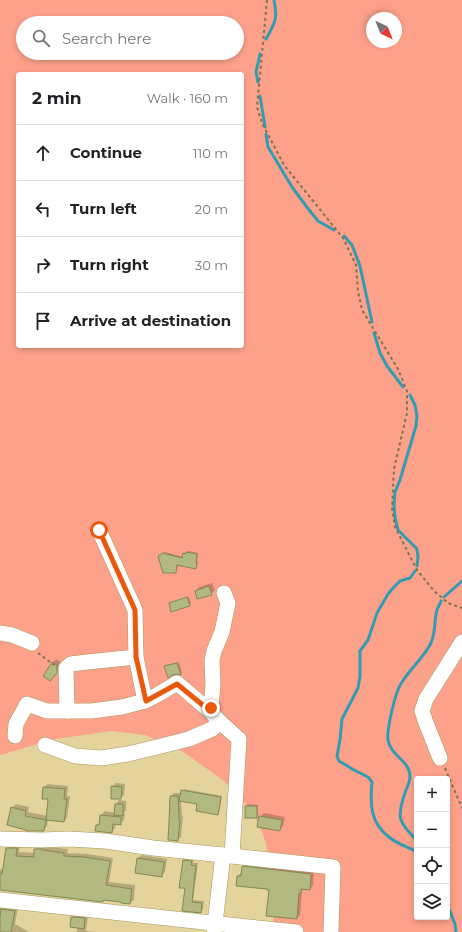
<!DOCTYPE html>
<html lang="en">
<head>
<meta charset="utf-8">
<style>
  body { margin:0; font-family:Montserrat,sans-serif; background:#f2f2f2; color:#202124 }
  .controls { position:absolute; right:12px; bottom:12px; display:grid; overflow:hidden; border-radius:4px; box-shadow:0 2px 6px #0003 }
  .controls button { width:36px; height:36px; display:grid; place-items:center; padding:0; border:0; border-bottom:1px solid #e0e0e0; background:#fff; color:#202124; font:20px sans-serif }
  .compass { position:absolute; left:366px; top:12px; width:36px; height:36px; border-radius:50%; background:#fff; box-shadow:0 2px 6px #0003; rotate:137deg }
  .stop { position:absolute; width:12px; height:12px; margin:-9px; border:3px solid #ea580c; border-radius:50%; background:#fff }
  .stop.end { background:#ea580c; border-color:#fff; box-shadow:0 1px 4px #0008 }
  .list { margin:0; padding:0; list-style:none }
  h2 { display:flex; justify-content:space-between; align-items:center; height:52px; margin:0; padding:0 16px; font-size:17px }
  h2 small { font-size:13px; font-weight:400; color:#757577 }
  .list li { display:grid; grid-template-columns:26px 1fr auto; gap:12px; align-items:center; box-sizing:border-box; height:56px; padding:0 16px; border-top:1px solid #e0e0e0 }
  .list b { display:block; font-size:15px; white-space:nowrap }
  .list em { font-size:13px; font-style:normal; color:#757577 }
  .icon { flex:none; width:22px; height:22px; fill:none; stroke:currentColor; stroke-width:2; stroke-linecap:round; stroke-linejoin:round }
  .map { position:relative; flex:none; width:462px; height:932px; overflow:hidden }
  .search { position:absolute; background:#fff; box-shadow:0 2px 6px #0003; left:16px; top:16px; width:228px; height:44px; display:flex; align-items:center; gap:10px; box-sizing:border-box; padding:0 14px; border-radius:22px; color:#757577; font-size:15px }
  .panel { position:absolute; background:#fff; box-shadow:0 2px 6px #0003; left:16px; top:72px; width:228px; height:276px; border-radius:4px }
  .map>svg:first-child { display:block }
  .green { fill:#fda18b; fill-rule:evenodd }
  .shadow { fill:#0003 }
  .lines { fill:none; stroke-linecap:round; stroke-linejoin:round }
  .stream { stroke:#329db2; stroke-width:3 }
  .building { fill:#b2b980; stroke:#828952 }
  .minor-casing { stroke:#a89861; stroke-width:16 }
  .path { stroke:#7f744d; stroke-width:2; stroke-dasharray:3 3; stroke-linecap:butt }
  .minor { stroke:#fff; stroke-width:15 }
  .route { stroke:#ea580c; stroke-width:5 }
</style>
</head>
<body>
<div class="map">
<svg width="462" height="932" viewBox="0 0 462 932">
  <rect width="100%" height="100%" fill="#e4d39a"/>
  <path class="green" d="M0 0H462V932H274L273 899 270 860 263 834 253 813 224 781 182 751 145 735 111 731 56 739 0 755ZM372 18H396V42H372ZM23 23H237V53H23ZM18 74H242V346H18ZM417 779H447V917H417Z"/>
  <g class="shadow">
    <polygon points="189,551 198,553 197,561 198,562 197,566 196,568 178,565 177,570 176,572 161,554 165,552 183,557 184,554"/>
    <polygon points="212,583 215,590 211,594 196,591 199,587"/>
    <polygon points="189,597 191,603 189,605 170,604 172,602"/>
    <polygon points="56,659 61,662 60,668 54,676 52,663"/>
    <polygon points="179,662 182,673 181,674 165,667 167,665"/>
    <polygon points="116,783 125,784 124,795 121,798 112,787"/>
    <polygon points="48,784 68,786 67,796 70,796 67,818 64,821 48,820 47,826 44,830 12,808 16,804 29,807 28,812 48,816 49,798 44,787"/>
    <polygon points="184,789 222,796 219,812 218,814 199,803 181,800 182,816 183,816 181,837 177,840 170,822 171,796 174,793 182,793"/>
    <polygon points="119,800 126,801 126,811 123,813 125,814 124,820 120,824 116,824 115,828 112,832 97,825 100,822 101,815 105,811 115,813 116,804"/>
    <polygon points="248,804 258,805 258,815 256,817 246,806"/>
    <polygon points="264,813 285,817 283,826 280,830 260,817"/>
    <polygon points="11,845 20,845 19,852 35,853 35,849 39,846 68,849 67,853 88,854 113,858 109,882 135,885 134,900 130,903 122,901 104,899 102,901 0,889 0,869 3,870 7,849"/>
    <polygon points="142,855 167,859 165,872 161,876 138,858"/>
    <polygon points="186,858 194,859 193,863 198,863 193,900 204,901 203,909 201,912 183,910 186,888 183,860"/>
    <polygon points="246,863 314,871 313,886 310,889 304,889 302,891 300,915 297,918 270,890 238,876 241,873 242,873 243,867"/>
    <polygon points="0,905 18,907 15,924 29,932 0,932"/>
    <polygon points="75,914 88,915 86,931 96,932 77,932 77,927 72,917"/>
  </g>
  <g class="lines">
    <g class="stream">
      <path d="M266 39C275 23 278 19 274 0"/>
      <polyline points="258,82 256,72 260,54"/>
      <polyline points="260,96 265,127"/>
      <polyline points="266,134 268,147 292,187 306,206 318,221 334,230"/>
      <polyline points="344,236 352,245 360,266 372,322"/>
      <polyline points="374,333 380,353 387,366 403,387"/>
      <polyline points="410,395 415,405 417,416 416,426 400,480 395,492 394,505 395,517 398,530 417,549 418,557 417,566"/>
      <path d="M415 571 410 578 400 581 393 588 388 594 377 613 368 640 360 651V676L358 688 342 719 340 740 337 756 339 761 354 770 368 777 372 782C370 803 370 823 389 837 397 844 408 847 417 852"/>
      <polyline points="444,597 462,581"/>
      <path d="M417 841C399 821 396 819 405 793 407 787 410 782 410 776 410 761 390 755 388 740 387 733 389 726 390 719 393 707 395 692 402 682 411 668 424 657 431 643 436 632 434 620 437 610 438 607 440 604 441 601"/>
      <polyline points="447,904 455,924 456,932"/>
    </g>
  </g>
  <g class="building">
    <polygon points="186,552 197,554 196,563 197,563 196,569 177,565 176,573 163,573 158,556 163,553 182,558 183,553 186,554"/>
    <polygon points="209,586 212,595 197,599 195,591"/>
    <polygon points="187,597 190,606 171,612 169,603"/>
    <polygon points="52,662 57,666 57,673 50,681 43,676"/>
    <polygon points="177,663 181,675 177,674 172,675 168,678 164,666"/>
    <polygon points="111,786 122,787 121,799 111,799"/>
    <polygon points="43,787 65,789 64,799 67,799 64,822 46,820 48,799 42,799"/>
    <polygon points="181,790 221,797 218,815 196,811 197,804 179,801"/>
    <polygon points="170,796 178,796 179,819 180,819 178,841 168,840 169,822"/>
    <polygon points="115,804 123,804 123,816 114,815"/>
    <rect x="245" y="806" width="12" height="12"/>
    <polygon points="11,807 26,811 25,816 46,820 44,831 26,831 26,830 7,825"/>
    <polygon points="100,815 121,817 121,825 113,824 112,833 95,831 96,825 99,825"/>
    <polygon points="259,816 282,820 280,831 257,827"/>
    <polygon points="6,848 17,848 16,856 34,857 34,849 43,849 43,850 64,853 64,856 84,857 110,861 106,885 132,889 130,904 121,903 121,902 103,900 103,902 0,890 0,873 2,874"/>
    <polygon points="137,858 164,862 162,877 135,873"/>
    <polygon points="183,860 192,861 191,865 196,866 192,902 202,903 201,913 182,911 185,888 179,888"/>
    <polygon points="242,866 311,874 310,890 301,889 301,893 299,893 297,919 266,916 269,890 267,890 267,889 236,886 237,876 241,876"/>
    <polygon points="1,909 15,911 11,932 0,932 0,916"/>
    <polygon points="71,917 85,918 84,929 70,927"/>
  </g>
  <g class="lines">
    <g class="minor-casing">
      <g id="minor">
        <polyline points="99,530 135,610 136,657 145,701 157,695 177,683 210,711 220,722 239,739 232,856"/>
        <polyline points="0,633 12,635 32,643"/>
        <polyline points="67,711 66,668 71,664 87,662 136,657"/>
        <polyline points="210,711 211,708 213,684 212,661 214,651 222,632 228,603 224,593"/>
        <polyline points="15,736 16,724 27,704 47,711 91,711 122,707 145,701"/>
        <polyline points="45,745 75,756 101,758 128,754 157,747 189,739 212,729 220,722"/>
        <polyline points="440,758 426,723 422,711 426,699 462,642"/>
        <polyline points="0,839 42,840 69,839 105,841 153,848 223,855 214,932"/>
        <polyline points="223,855 333,867 331,932"/>
        <polyline points="0,900 296,932"/>
      </g>
    </g>
    <g class="path">
      <polyline points="267,0 257,107 262,123 284,165 343,238 356,265 358,291 362,310 398,369 407,391 407,413 394,469 392,508 395,527 417,570 434,591 448,603 462,608"/>
      <polyline points="38,653 54,665"/>
      <polyline points="445,768 462,808"/>
    </g>
    <use href="#minor" class="minor"/>
  </g>
  <g class="lines">
    <polyline class="route" points="99,530 135,610 136,657 146,701 157,695 177,684 210,711 211,708"/>
  </g>
</svg>
<div class="controls">
<button>+</button>
<button>−</button>
<button><svg class="icon" aria-label="locate" viewBox="0 0 24 24"><circle cx="12" cy="12" r="6"/><path d="M12 2v4M12 18v4M2 12h4M18 12h4"/></svg></button>
<button><svg class="icon" aria-label="layers" viewBox="0 0 24 24"><path d="M12 4l9 5-9 5-9-5zM3 14l9 5 9-5"/></svg></button>
</div>
<svg class="compass" viewBox="-18 -18 36 36"><path d="M0-13l5 13h-10z" fill="#e53935"/><path d="M0 13l5-13h-10z" fill="#757577"/></svg>
<div class="stop" style="left:99px;top:530px"></div>
<div class="stop end" style="left:211px;top:708px"></div>
<div class="search"><svg class="icon" aria-label="search" viewBox="0 0 24 24"><circle cx="10" cy="10" r="6"/><path d="M15 15l6 6"/></svg>Search here</div>
<section class="panel">
<h2>2 min<small>Walk · 160 m</small></h2>
<ul class="list">
<li><svg class="icon" aria-label="ahead" viewBox="0 0 24 24"><path d="M12 20V5M6 11l6-6 6 6"/></svg><div><b>Continue</b></div><em>110 m</em></li>
<li><svg class="icon" aria-label="left" viewBox="0 0 24 24"><path d="M17 20v-9H6M10 6l-5 5 5 5"/></svg><div><b>Turn left</b></div><em>20 m</em></li>
<li><svg class="icon" aria-label="right" viewBox="0 0 24 24"><path d="M7 20v-9h11M14 6l5 5-5 5"/></svg><div><b>Turn right</b></div><em>30 m</em></li>
<li><svg class="icon" aria-label="arrive" viewBox="0 0 24 24"><path d="M6 21V4h12l-3 4 3 4H6"/></svg><div><b>Arrive at destination</b></div></li>
</ul>
</section>
</div>
</body>
</html>
